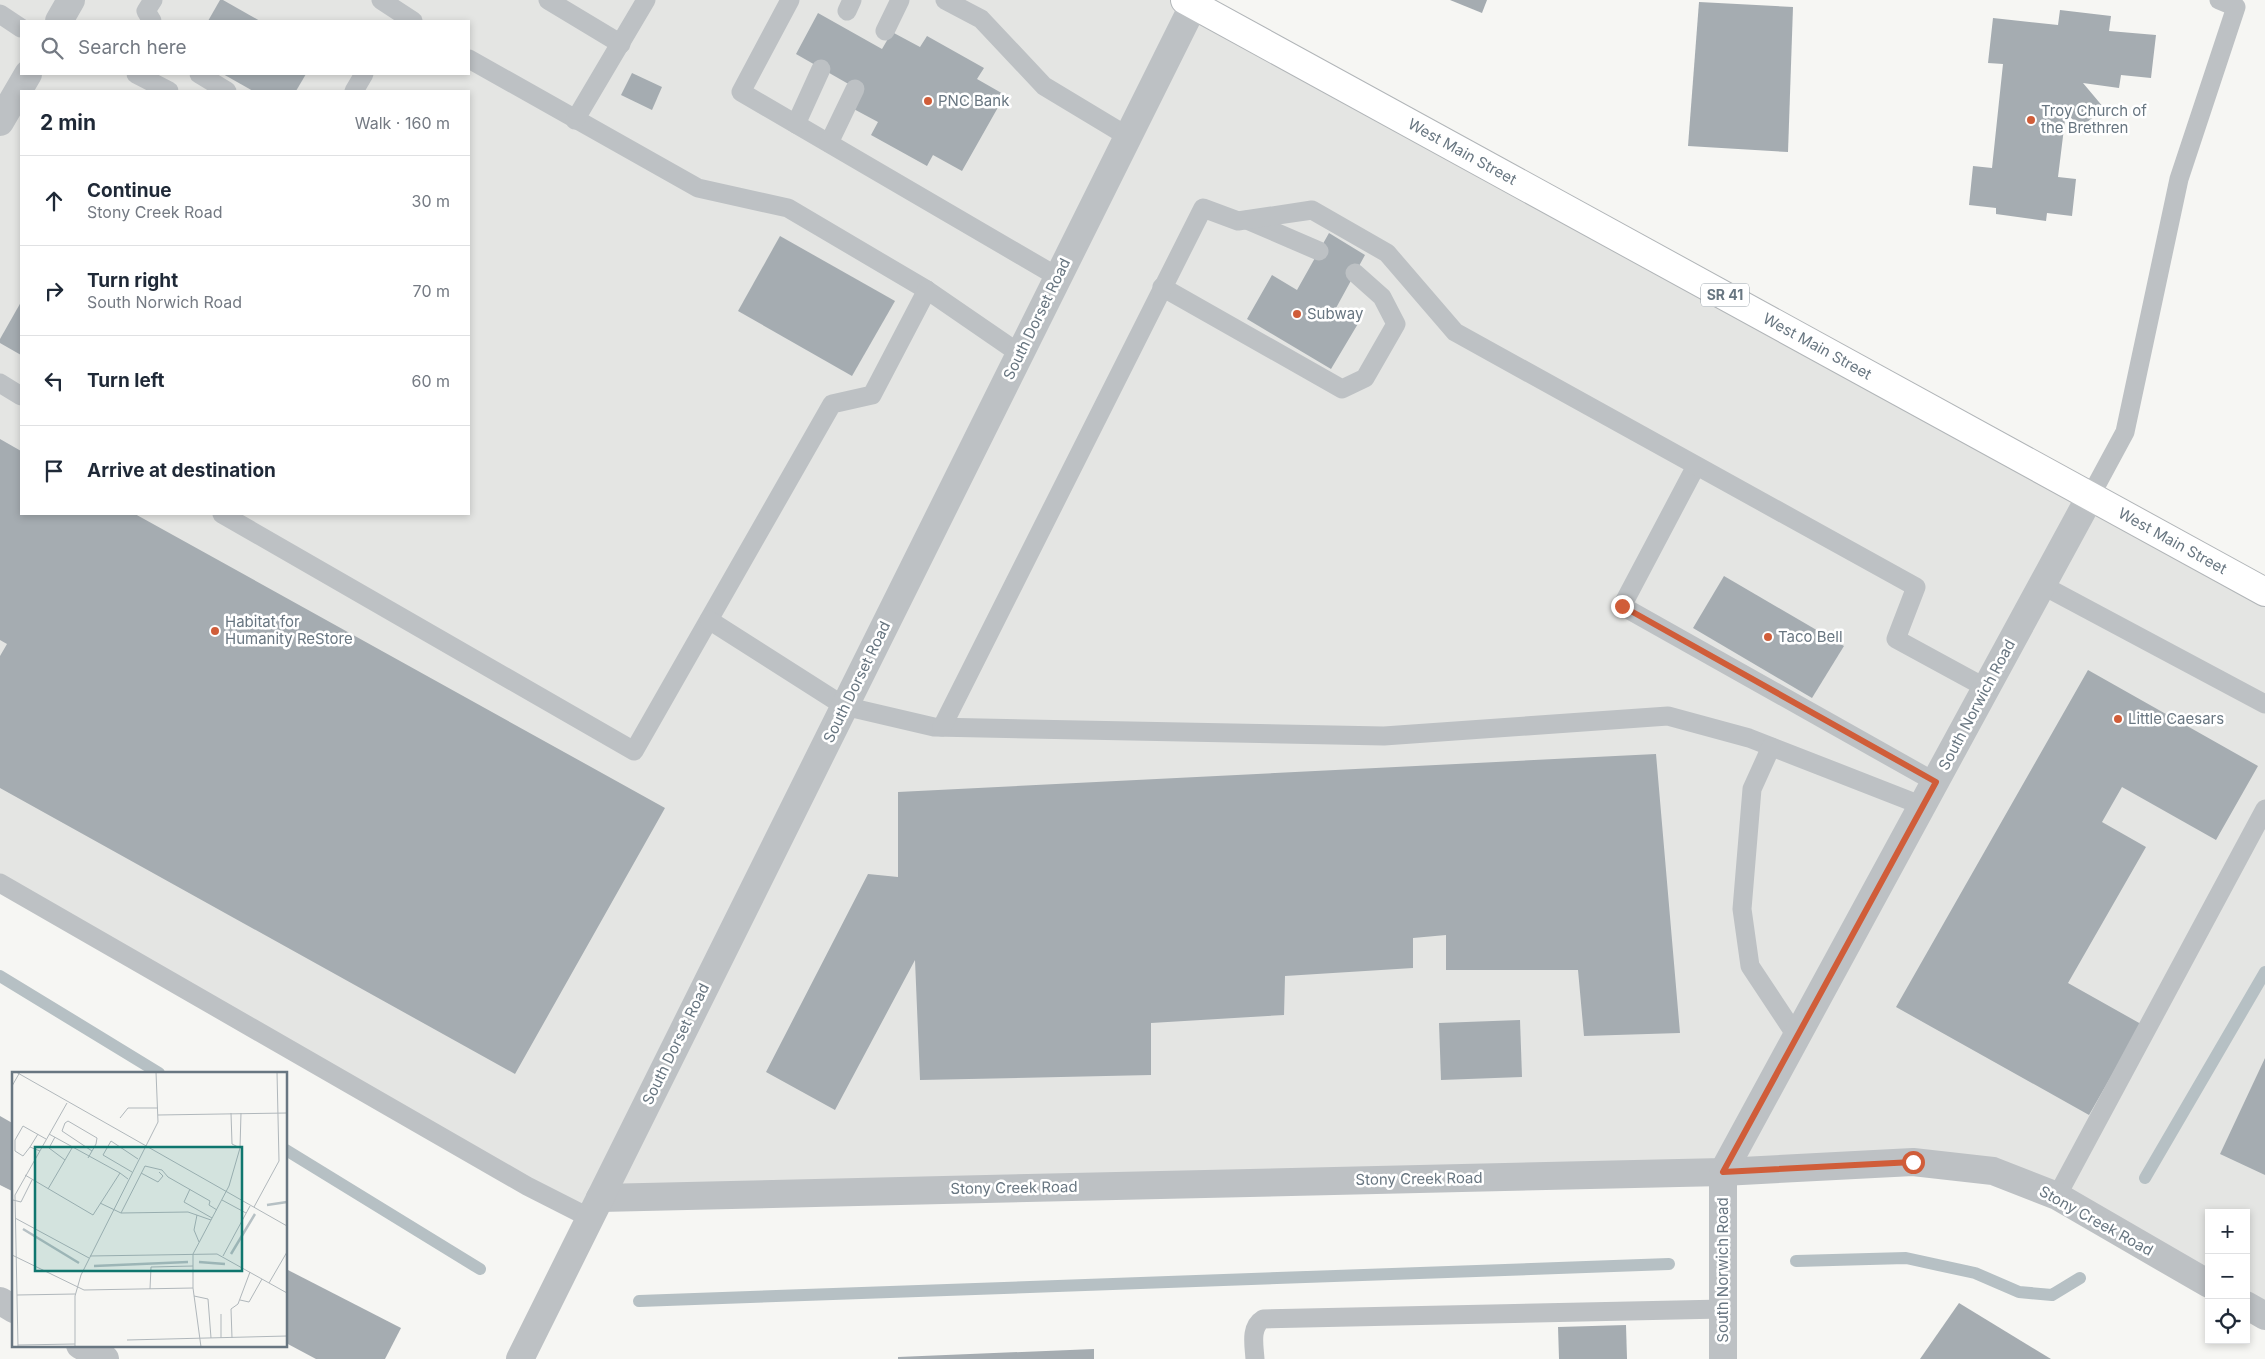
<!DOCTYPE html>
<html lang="en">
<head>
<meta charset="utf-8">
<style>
  body { margin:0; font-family:Inter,sans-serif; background:#f2f2f3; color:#1f2937 }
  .controls { position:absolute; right:15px; bottom:15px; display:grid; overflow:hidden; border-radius:0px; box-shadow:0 2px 8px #0003 }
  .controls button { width:45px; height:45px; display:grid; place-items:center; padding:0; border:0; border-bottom:1px solid #e0e1e3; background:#fff; color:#1f2937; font:25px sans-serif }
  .stop { position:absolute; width:15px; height:15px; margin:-11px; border:4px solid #d05d39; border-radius:50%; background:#fff }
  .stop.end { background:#d05d39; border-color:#fff; box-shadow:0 1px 5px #0008 }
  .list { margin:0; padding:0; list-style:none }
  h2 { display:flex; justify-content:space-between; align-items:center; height:65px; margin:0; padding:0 20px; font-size:21px }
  h2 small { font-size:16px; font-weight:400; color:#747a83 }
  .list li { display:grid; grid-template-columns:32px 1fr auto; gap:15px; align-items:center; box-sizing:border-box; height:90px; padding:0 20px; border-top:1px solid #e0e1e3 }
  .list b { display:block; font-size:19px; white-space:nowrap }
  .list p { margin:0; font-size:16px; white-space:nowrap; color:#747a83 }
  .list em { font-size:16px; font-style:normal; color:#747a83 }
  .icon { flex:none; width:28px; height:28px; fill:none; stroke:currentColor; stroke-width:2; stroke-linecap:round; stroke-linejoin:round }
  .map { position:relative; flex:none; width:2265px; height:1359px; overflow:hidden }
  .search { position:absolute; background:#fff; box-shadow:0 2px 8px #0003; left:20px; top:20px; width:450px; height:55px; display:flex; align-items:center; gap:12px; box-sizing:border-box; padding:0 18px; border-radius:0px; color:#747a83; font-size:19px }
  .panel { position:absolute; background:#fff; box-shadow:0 2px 8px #0003; left:20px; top:90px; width:450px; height:425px; border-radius:0px }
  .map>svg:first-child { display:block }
  .built { fill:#e4e5e3; fill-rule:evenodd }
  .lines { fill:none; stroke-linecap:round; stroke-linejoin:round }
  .stream { stroke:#b6c0c4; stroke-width:12 }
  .building { fill:#a5acb1 }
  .primary-casing { stroke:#b1b5b8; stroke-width:30 }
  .service { stroke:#bdc1c4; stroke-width:19 }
  .minor { stroke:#bdc1c4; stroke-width:28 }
  .primary { stroke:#fff; stroke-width:28 }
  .route { stroke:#d05d39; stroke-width:6 }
  .poi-dot { fill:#d05d39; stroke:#fff; stroke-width:2 }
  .labels { text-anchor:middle; stroke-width:5; stroke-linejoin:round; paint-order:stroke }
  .shield { fill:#fff; stroke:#959fa7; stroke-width:1 }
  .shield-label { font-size:14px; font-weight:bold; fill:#687681 }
  .poi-label { font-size:15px; fill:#687681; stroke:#fff; text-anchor:start }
  .street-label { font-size:15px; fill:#687681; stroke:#fff }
  .inset-river { fill:none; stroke:#b6c0c4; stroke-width:2.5 }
  .inset-road { fill:none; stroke:#b0b7bb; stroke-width:1 }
  .view { fill:#0f766e; fill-opacity:0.15; stroke:#0f766e; stroke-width:2.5 }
  .inset-edge { fill:none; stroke:#687681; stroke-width:2.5 }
</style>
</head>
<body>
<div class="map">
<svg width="2265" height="1359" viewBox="0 0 2265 1359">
  <rect width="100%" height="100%" fill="#f6f6f3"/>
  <path class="built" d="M0 0H1185L2265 592V1316L2246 1305V1213H2209V1284L1993 1171 600 1198 590 1218 0 882ZM21 21H469V74H21ZM21 91H469V514H21Z"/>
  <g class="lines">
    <g class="stream">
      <polyline points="0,976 159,1073"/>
      <polyline points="286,1150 480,1269"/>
      <polyline points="2145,1178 2265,972"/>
      <polyline points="1796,1261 1906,1258 1975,1273 2019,1292 2052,1295 2080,1278"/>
      <polyline points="639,1301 1669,1264"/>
    </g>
  </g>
  <g class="building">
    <polygon points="220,0 223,0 260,21 208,21"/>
    <polygon points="1450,0 1487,0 1482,13"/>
    <polygon points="1699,2 1793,7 1788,152 1688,146"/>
    <polygon points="2060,10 2111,16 2109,31 2156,35 2151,78 2121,75 2119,88 2083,83 2104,108 2080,128 2066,112 2058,177 2076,179 2072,216 2047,213 2046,221 1996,214 1996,208 1969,205 1973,166 1992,168 2003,64 1988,63 1993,18 2058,25"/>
    <polygon points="818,13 882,49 892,32 920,47 927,36 984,68 977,79 1005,95 962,171 933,155 927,166 871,135 878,122 850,107 859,90 796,54"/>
    <polygon points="632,73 662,87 652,110 621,95"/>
    <polygon points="223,74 306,74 296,91 253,91"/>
    <polygon points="1329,233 1365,255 1336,308 1359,322 1331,369 1247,319 1272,275 1297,290"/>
    <polygon points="780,236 895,301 852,376 738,311"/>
    <polygon points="21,302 21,355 0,343 0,339"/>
    <polygon points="0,439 21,451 21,514 135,514 665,808 515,1074 0,788 0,656 7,644 0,640"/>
    <polygon points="1724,576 1844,646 1812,698 1693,628"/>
    <polygon points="2088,670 2258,766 2216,840 2122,787 2102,822 2146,847 2068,983 2141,1024 2089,1115 1896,1007"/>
    <polygon points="1656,754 1680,1033 1584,1036 1578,970 1446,970 1446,935 1413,938 1413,968 1285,976 1284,1015 1151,1023 1151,1075 920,1080 915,960 835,1110 766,1072 868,874 898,877 898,792"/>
    <polygon points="1520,1020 1522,1077 1441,1080 1439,1023"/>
    <polygon points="2265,1058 2265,1175 2220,1154"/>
    <polygon points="0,1116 14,1124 14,1192 0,1185"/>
    <polygon points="286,1269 401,1328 385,1359 316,1359 286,1343"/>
    <polygon points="1959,1303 2051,1359 1920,1359"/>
    <polygon points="1626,1325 1627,1359 1559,1359 1558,1327"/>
    <polygon points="1094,1349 1094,1359 898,1359 898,1357"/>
  </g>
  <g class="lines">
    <g class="primary-casing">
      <g id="primary">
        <path id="s1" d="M1185 0 2265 592"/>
      </g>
    </g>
    <g class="service">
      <polyline points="381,0 413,21"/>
      <polyline points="548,0 621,44"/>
      <polyline points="790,0 741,92 1058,277"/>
      <polyline points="945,0 981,19 1044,86 1127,136"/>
      <polyline points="847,11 852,0"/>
      <polyline points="0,14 21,28"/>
      <polyline points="152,21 146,11 153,0"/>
      <polyline points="885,31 900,0"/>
      <polyline points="469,59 698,188 788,208 927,290"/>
      <polyline points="136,74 169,91"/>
      <polyline points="199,74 227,91"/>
      <polyline points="354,91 364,74"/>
      <polyline points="575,120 646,0"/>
      <polyline points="796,124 821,69"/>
      <polyline points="829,143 855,89"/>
      <polyline points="1247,220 1319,251"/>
      <polyline points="1162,287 1342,389 1365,378 1396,324 1382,297 1355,273"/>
      <polyline points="0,383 21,396"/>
      <polyline points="1696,466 1622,606 1935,782"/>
      <polyline points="2091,495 2125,432 2179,179 2236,7 2219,0"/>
      <polyline points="222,514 634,751 832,404 872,395 927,290 1020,354"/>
      <polyline points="2042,585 2265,704"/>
      <polyline points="709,620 844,706 934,727 1384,736 1668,716 1749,738 1923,806"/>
      <polyline points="942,727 1203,208 1238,221 1312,210 1387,253 1455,332 1916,587 1896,639 1986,688"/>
      <polyline points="1771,747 1752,789 1742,909 1750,966 1797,1037"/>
      <polyline points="0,883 527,1186 590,1218"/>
      <polyline points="2057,1196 2265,809"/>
      <path d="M1255 1359C1254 1345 1250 1327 1263 1319L1723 1309"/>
    </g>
    <g class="minor">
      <polyline points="59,21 71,0"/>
      <polyline points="0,122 28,74"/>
      <polyline points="600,1198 1723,1172 1913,1162 1993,1171 2057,1196 2209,1284"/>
      <polyline points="0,1301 14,1309"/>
      <polyline points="2246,1305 2265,1316"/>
      <polyline points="80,1345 105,1359"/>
      <polyline points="520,1359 1196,0"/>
      <polyline points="1723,1359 1723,1172 2091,495"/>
    </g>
    <use href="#primary" class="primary"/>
  </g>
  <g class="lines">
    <polyline class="route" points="1622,606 1936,782 1723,1172 1913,1162"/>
  </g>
  <g class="poi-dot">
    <circle cx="928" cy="101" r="5"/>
    <circle cx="2031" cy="120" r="5"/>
    <circle cx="1297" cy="314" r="5"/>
    <circle cx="215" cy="631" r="5"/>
    <circle cx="1768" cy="637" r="5"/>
    <circle cx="2118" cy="719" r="5"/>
  </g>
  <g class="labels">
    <rect class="shield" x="1701" y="283.5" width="48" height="23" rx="4"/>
    <g class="shield-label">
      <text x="1725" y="300">SR 41</text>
    </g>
    <g class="poi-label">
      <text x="938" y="106">PNC Bank</text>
      <text x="2041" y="116">Troy Church of<tspan x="2041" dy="17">the Brethren</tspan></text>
      <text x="1307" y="319">Subway</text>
      <text x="225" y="627">Habitat for<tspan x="225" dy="17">Humanity ReStore</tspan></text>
      <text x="1778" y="642">Taco Bell</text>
      <text x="2128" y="724">Little Caesars</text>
    </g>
    <g class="street-label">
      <text dy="5" stroke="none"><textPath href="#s1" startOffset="316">West Main Street</textPath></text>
      <text transform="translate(1037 319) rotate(-64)" y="5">South Dorset Road</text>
      <text dy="5" stroke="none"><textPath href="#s1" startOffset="721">West Main Street</textPath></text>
      <text dy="5" stroke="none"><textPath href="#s1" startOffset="1126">West Main Street</textPath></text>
      <text transform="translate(857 682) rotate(-64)" y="5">South Dorset Road</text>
      <text transform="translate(1977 705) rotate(-62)" y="5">South Norwich Road</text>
      <text transform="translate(676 1044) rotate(-64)" y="5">South Dorset Road</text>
      <text transform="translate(1419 1179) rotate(-1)" y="5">Stony Creek Road</text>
      <text transform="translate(1014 1188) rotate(-1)" y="5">Stony Creek Road</text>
      <text transform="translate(2096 1221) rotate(29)" y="5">Stony Creek Road</text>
      <text transform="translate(1723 1270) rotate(-90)" y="5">South Norwich Road</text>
    </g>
  </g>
  <g transform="translate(12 1072)">
    <rect width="275" height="275" fill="#f6f6f3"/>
    <path class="inset-river" d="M255 133 275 130M11 157 67 191M219 182 243 142M187 190 213 192M82 194 176 190"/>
    <path class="inset-road" d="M4 0 275 154M0 14 8 0M146 43 275 41M108 46 116 36H146M37 62 108 101M43 65 37 76 53 88M18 75 26 62M228 76 229 41M28 79 18 75 11 84 3 79V68L11 54 34 67M76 86 84 72 85 66 56 49 53 51 50 59 80 79M120 100 91 83 99 69 126 87M129 101 146 110 151 104 147 100M13 103 81 143 108 101 116 107M36 117 60 76M178 117 172 130 200 146M1 128 9 130 20 108M210 128 234 141M88 131 109 141 176 140 199 148M242 135 267 89 265 0M109 141 133 94 150 98 156 105 198 129 197 133 205 138M185 143 182 158 187 170M3 146 77 186M0 183 72 218 181 216M78 184 205 182 275 221M211 184 238 134M257 211 275 180M138 217 139 195 181 194M5 223 63 222M182 224 196 227 199 266M228 228 237 230 250 207M209 242V266M220 266 219 237 226 232 238 200M115 268 275 264M6 273 63 272M6 275 3 123 55 31M63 275V224L69 203 146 50 144 0M189 275 181 216V182L217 114 228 76 220 72 219 41"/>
    <path class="view" d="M23 75H230V199H23Z"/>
    <rect width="275" height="275" class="inset-edge"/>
  </g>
</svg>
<div class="controls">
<button>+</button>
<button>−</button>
<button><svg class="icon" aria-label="locate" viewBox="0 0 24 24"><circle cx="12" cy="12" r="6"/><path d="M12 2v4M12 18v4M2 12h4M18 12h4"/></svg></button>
</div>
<div class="stop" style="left:1913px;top:1162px"></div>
<div class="stop end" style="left:1622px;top:606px"></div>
<div class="search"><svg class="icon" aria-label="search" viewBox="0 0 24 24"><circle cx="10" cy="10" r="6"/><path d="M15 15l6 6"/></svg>Search here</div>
<section class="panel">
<h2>2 min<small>Walk · 160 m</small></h2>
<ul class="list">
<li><svg class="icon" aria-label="ahead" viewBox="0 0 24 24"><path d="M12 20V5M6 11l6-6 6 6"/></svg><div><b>Continue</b><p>Stony Creek Road</p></div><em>30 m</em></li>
<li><svg class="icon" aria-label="right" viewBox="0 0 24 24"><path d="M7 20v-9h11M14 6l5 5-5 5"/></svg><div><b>Turn right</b><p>South Norwich Road</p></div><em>70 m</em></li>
<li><svg class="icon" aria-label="left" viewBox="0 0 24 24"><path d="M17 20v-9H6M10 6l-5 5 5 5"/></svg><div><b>Turn left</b></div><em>60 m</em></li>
<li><svg class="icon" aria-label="arrive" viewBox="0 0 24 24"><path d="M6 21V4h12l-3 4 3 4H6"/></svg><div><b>Arrive at destination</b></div></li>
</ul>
</section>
</div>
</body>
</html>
